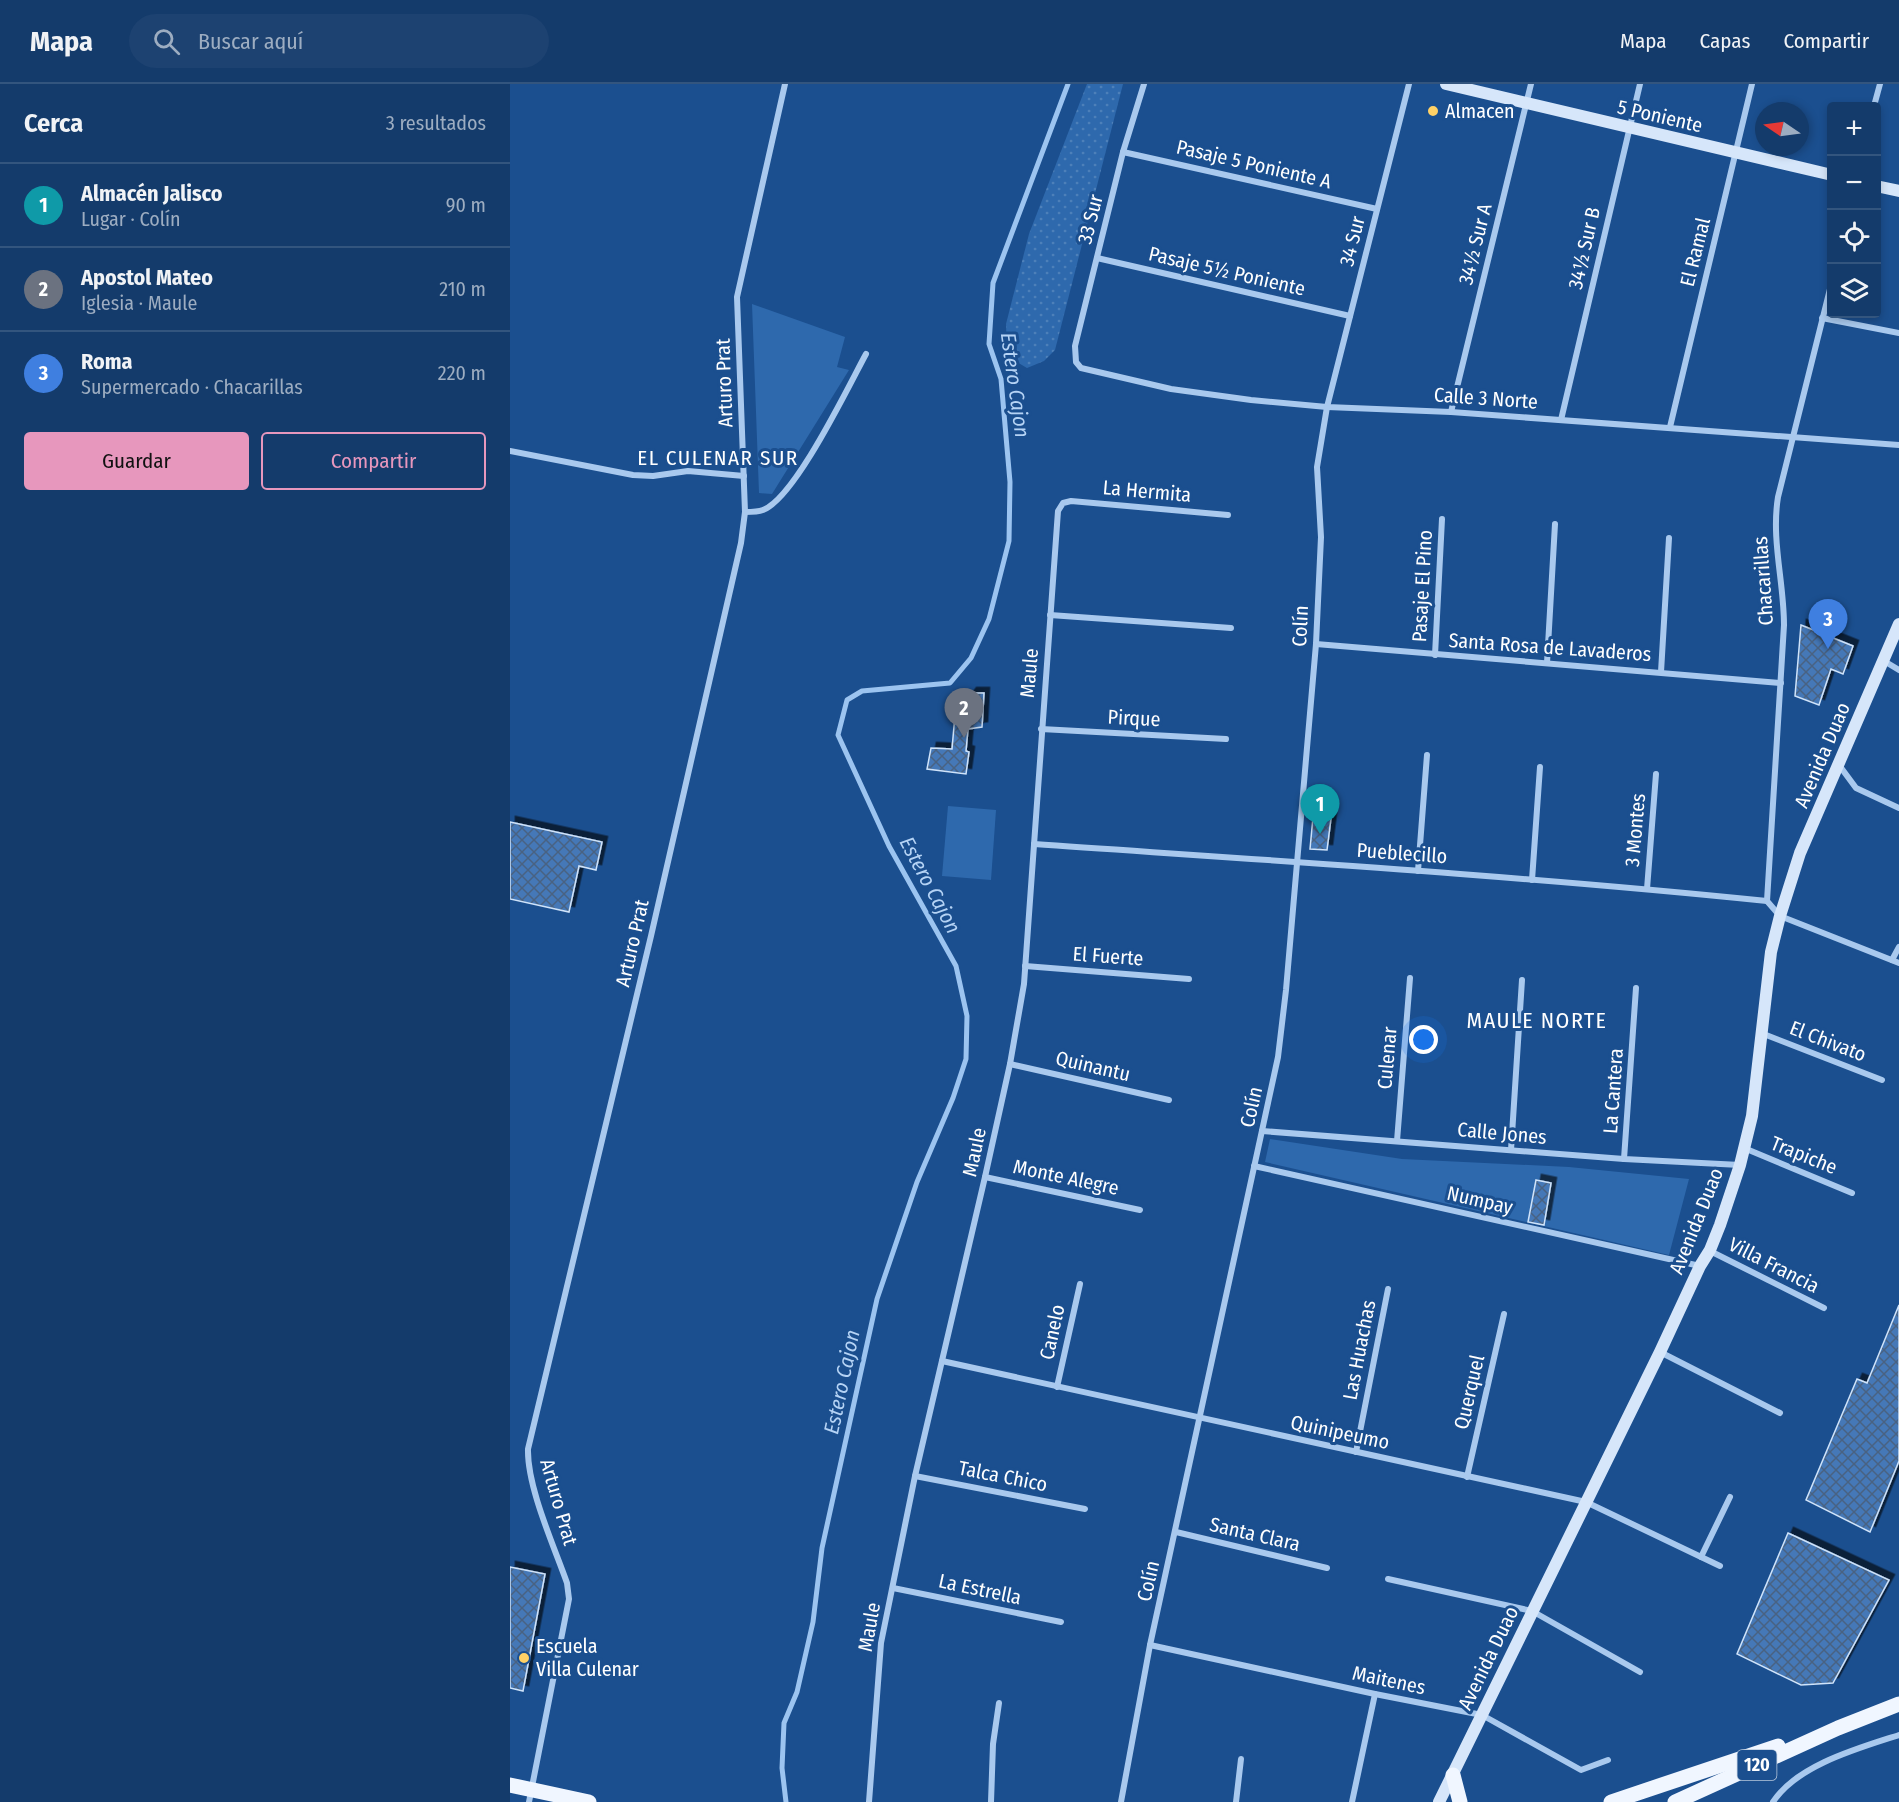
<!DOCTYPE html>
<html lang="es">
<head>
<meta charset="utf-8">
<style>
  body { margin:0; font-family:"Fira Sans Condensed",sans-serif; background:#1d4271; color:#f1f3f6 }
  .controls { position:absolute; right:18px; top:18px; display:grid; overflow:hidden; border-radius:6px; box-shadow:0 3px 9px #0003 }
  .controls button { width:54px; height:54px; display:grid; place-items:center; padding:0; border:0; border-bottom:2px solid #33557e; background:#143b6b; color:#f1f3f6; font:30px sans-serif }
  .compass { position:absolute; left:1245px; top:18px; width:54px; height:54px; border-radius:50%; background:#143b6b; box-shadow:0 3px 9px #0003; rotate:283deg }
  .you { position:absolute; left:914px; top:956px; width:21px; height:21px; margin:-15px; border:4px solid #fff; border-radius:50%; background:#1a73e8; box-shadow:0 0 0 9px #1a73e833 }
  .badge { display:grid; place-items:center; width:39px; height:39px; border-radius:50%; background:#e797bd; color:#fff; font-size:20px; font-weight:700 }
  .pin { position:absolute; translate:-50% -50px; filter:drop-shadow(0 2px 3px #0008) }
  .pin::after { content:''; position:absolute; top:32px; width:21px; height:18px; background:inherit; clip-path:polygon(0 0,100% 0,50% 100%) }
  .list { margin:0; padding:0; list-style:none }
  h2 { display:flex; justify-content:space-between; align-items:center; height:78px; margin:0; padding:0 24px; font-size:26px }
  h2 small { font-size:20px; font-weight:400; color:#9dadc1 }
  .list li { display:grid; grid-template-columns:39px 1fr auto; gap:18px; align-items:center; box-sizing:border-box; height:84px; padding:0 24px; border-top:2px solid #33557e }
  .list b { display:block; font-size:22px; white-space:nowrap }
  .list p { margin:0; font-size:20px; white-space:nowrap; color:#9dadc1 }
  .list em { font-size:20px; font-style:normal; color:#9dadc1 }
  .actions { display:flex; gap:12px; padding:18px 24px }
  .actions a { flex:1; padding:14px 0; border:2px solid #e797bd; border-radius:6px; text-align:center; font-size:21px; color:#e797bd }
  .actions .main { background:#e797bd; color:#111 }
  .icon { flex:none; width:33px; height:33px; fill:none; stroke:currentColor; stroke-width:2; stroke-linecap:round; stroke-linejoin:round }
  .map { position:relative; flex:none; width:1389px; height:1718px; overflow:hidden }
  header { display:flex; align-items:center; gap:36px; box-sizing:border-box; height:84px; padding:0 30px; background:#143b6b; border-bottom:2px solid #33557e }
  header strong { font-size:28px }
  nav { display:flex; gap:33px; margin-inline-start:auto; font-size:21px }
  .search { width:420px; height:54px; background:#1d4271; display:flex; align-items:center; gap:15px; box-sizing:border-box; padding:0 21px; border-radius:33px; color:#9dadc1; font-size:22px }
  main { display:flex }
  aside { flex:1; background:#143b6b }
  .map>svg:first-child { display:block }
  .grass { fill:url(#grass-dots) }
  .park { fill:#2e69ad }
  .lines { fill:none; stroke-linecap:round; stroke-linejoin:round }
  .stream { stroke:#9cc4f0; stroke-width:5 }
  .building { fill:url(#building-cross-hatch); stroke:#cfe3fa; stroke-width:1.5; filter:url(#shadow) }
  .street { stroke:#a9c9ee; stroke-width:6 }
  .secondary { stroke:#d6e6fa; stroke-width:12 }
  .primary { stroke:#f0f6ff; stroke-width:15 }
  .poi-dot { fill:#ffd166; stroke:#1b4f8f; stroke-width:2 }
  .labels { text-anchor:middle; stroke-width:6; stroke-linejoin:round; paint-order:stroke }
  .shield { fill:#1b4f8f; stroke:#bbcadd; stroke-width:1.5 }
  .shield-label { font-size:18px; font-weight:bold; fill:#fff }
  .poi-label { font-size:20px; fill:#fff; stroke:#1b4f8f; text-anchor:start }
  .street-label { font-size:20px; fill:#fff; stroke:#1b4f8f }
  .water-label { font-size:21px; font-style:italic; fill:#b5d3f5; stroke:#1b4f8f }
  .neighbourhood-label { font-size:21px; letter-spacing:1.5px; fill:#fff; stroke:#1b4f8f }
  .quarter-label { font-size:22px; letter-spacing:1.5px; fill:#fff; stroke:#1b4f8f }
</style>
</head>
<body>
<header>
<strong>Mapa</strong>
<div class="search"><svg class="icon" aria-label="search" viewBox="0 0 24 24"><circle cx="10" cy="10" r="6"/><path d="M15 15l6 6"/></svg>Buscar aquí</div>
<nav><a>Mapa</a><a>Capas</a><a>Compartir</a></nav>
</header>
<main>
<aside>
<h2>Cerca<small>3 resultados</small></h2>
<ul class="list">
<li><span class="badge" style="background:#0f9aa8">1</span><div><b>Almacén Jalisco</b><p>Lugar · Colín</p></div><em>90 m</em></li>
<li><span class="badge" style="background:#6b7280">2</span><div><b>Apostol Mateo</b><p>Iglesia · Maule</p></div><em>210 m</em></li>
<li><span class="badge" style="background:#3f7fe0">3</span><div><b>Roma</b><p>Supermercado · Chacarillas</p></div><em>220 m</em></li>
</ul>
<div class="actions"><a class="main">Guardar</a><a>Compartir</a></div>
</aside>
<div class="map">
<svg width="1389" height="1718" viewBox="0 0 1389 1718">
  <defs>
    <pattern id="grass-dots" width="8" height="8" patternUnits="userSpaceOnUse" patternTransform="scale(1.5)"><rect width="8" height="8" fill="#2e69ad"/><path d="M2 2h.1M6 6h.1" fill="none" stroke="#4d80b9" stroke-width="1.8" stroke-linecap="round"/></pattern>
    <pattern id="building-cross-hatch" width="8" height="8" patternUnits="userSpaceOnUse" patternTransform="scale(1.5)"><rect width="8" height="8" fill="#4478b7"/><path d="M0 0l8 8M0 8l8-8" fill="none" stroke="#486282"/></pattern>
    <filter id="shadow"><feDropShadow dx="5.5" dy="-5.5" stdDeviation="0" flood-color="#0009"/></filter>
  </defs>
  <rect width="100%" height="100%" fill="#1b4f8f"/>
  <polygon class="grass" points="577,0 613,0 545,266 534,277 517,284 497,272 496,240 519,150"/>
  <g class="park">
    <polygon points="242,220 335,253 327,283 339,286 262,410 249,409"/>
    <polygon points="438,722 486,726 481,796 432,792"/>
    <polygon points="760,1055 892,1075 1059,1083 1179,1095 1159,1171 755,1078"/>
  </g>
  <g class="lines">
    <polyline class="stream" points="276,1718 272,1684 274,1639 287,1608 303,1538 312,1464 367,1215 407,1098 443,1014 456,975 457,932 446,882 379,762 328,651 337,616 352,607 440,599 461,574 479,535 499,457 500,398 491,295 479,260 483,199 558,0"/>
  </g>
  <g class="building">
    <polygon points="1291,541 1343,562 1333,590 1321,585 1309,621 1285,612"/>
    <polygon points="461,609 474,609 472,643 458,645 456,667 459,668 456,690 417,685 421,664 442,665 445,631"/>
    <polygon points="803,733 821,734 817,766 800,765"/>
    <polygon points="0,738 92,758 86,786 69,782 59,828 0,815"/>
    <polygon points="1026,1096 1041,1099 1034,1141 1018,1138"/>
    <polygon points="1389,1221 1389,1377 1360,1448 1296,1416 1347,1295 1357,1299"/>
    <polygon points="1278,1449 1379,1496 1323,1599 1291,1601 1227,1570"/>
    <polygon points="0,1483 35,1490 13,1607 0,1604"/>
  </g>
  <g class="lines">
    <g class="street">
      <polyline points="634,0 613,68 565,262 566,278 571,284 661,305 741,316 817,323 941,328 1389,361"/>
      <polyline points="1364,22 1370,0"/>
      <polyline points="613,68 867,125"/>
      <polyline points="587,174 840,232"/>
      <path d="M1322 197 1268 413C1261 456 1274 498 1274 541L1257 817 1270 832 1389 879"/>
      <polyline points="1312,234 1389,249"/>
      <polyline points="941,328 1021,0"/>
      <polyline points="1051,336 1130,0"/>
      <polyline points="1160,343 1242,0"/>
      <polyline points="0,367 123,391 143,392 178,387 234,392"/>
      <path d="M235 428C240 428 248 428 253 426 285 414 338 303 356 270"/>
      <polyline points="540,531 721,544"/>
      <polyline points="806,560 1271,599"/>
      <polyline points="925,571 932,435"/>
      <polyline points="1374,577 1389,586"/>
      <polyline points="1037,579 1045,440"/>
      <polyline points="1151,588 1159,454"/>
      <polyline points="531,645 716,655"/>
      <polyline points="1329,681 1346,704 1389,724"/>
      <path d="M524 760C769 777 1013 792 1257 817"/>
      <polyline points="908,787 917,671"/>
      <polyline points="1022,796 1030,683"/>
      <polyline points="1137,805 1146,690"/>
      <polyline points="1382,876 1389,863"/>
      <polyline points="515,882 679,895"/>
      <polyline points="1251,949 1372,996"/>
      <polyline points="500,980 659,1016"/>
      <polyline points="752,1047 1114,1075 1230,1081"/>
      <polyline points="887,1057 900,894"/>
      <polyline points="1234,1064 1342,1109"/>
      <polyline points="1001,1066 1012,896"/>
      <polyline points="1114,1075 1126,904"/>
      <polyline points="744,1082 1190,1182"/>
      <polyline points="475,1093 630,1126"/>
      <polyline points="1200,1167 1314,1224"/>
      <polyline points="1150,1268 1270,1329"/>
      <polyline points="432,1277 1076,1418 1210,1482"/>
      <polyline points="547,1303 570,1200"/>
      <polyline points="846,1368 878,1205"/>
      <polyline points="405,1392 575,1425"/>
      <polyline points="957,1393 994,1230"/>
      <polyline points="666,1448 817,1484"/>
      <polyline points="1191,1473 1220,1413"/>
      <polyline points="878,1495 1022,1527 1130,1588"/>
      <polyline points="383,1504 551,1538"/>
      <polyline points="640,1561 865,1610 972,1631 1071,1686 1098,1676"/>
      <path d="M19 1718 59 1515 57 1499C44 1462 17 1403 18 1365L141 852 231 459 235 428 227 213 275 0"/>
      <polyline points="359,1718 371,1559 405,1392 475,1093 500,980 514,900 548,427 553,419 561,417 718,431"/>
      <polyline points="481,1718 483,1660 489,1619"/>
      <polyline points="611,1718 640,1561 768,973 776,906 806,560 811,453 807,383 817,323 899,0"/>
      <polyline points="726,1718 731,1675"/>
      <polyline points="842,1718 865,1610"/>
      <path d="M1263 1718C1287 1681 1349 1664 1389 1651"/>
    </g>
    <g class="secondary">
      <polyline points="936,0 1322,91"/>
      <polyline points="1366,102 1389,107"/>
      <polyline points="929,1718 1150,1268 1190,1182 1200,1166 1210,1141 1230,1081 1242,1032 1261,868 1270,832 1290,769 1389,540"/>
    </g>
    <g class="primary">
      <polyline points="943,1691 950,1718"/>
      <polyline points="0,1701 79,1718"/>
      <polyline points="1101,1718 1268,1662"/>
      <polyline points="1165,1718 1328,1644 1389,1620"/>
    </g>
  </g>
  <g class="poi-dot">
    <circle cx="923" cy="27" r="6"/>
    <circle cx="14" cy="1574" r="6"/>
  </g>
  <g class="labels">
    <rect class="shield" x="1227.5" y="1666" width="39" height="30" rx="4.5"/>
    <g class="shield-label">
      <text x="1247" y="1687">120</text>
    </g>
    <g class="poi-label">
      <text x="935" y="34">Almacen</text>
      <text x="26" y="1569">Escuela<tspan x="26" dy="23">Villa Culenar</tspan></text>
    </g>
    <g class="street-label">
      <text transform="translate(1150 32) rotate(13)" y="7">5 Poniente</text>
      <text transform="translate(744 80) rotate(13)" y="7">Pasaje 5 Poniente A</text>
      <text transform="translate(580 135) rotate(-76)" y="7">33 Sur</text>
      <text transform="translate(842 157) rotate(-76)" y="7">34 Sur</text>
      <text transform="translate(965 160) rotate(-76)" y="7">34½ Sur A</text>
      <text transform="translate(1074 164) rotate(-77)" y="7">34½ Sur B</text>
      <text transform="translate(1185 168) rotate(-76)" y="7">El Ramal</text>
      <text transform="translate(717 187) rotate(13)" y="7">Pasaje 5½ Poniente</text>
      <text transform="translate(214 299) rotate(-92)" y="7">Arturo Prat</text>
      <text transform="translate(976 314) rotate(4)" y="7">Calle 3 Norte</text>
      <text transform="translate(637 407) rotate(5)" y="7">La Hermita</text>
      <text transform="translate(1253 497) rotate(-94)" y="7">Chacarillas</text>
      <text transform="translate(912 502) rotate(-87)" y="7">Pasaje El Pino</text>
      <text transform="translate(790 542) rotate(-87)" y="7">Colín</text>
      <text transform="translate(1040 563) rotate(4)" y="7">Santa Rosa de Lavaderos</text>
      <text transform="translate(519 589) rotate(-85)" y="7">Maule</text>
      <text transform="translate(624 634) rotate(3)" y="7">Pirque</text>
      <text transform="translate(1312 671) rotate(-67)" y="7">Avenida Duao</text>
      <text transform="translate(1125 746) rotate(-85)" y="7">3 Montes</text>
      <text transform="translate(892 769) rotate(4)" y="7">Pueblecillo</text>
      <text transform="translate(122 859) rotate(-77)" y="7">Arturo Prat</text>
      <text transform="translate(598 872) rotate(4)" y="7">El Fuerte</text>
      <text transform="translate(1318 957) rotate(21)" y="7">El Chivato</text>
      <text transform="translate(877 974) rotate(-85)" y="7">Culenar</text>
      <text transform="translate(583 982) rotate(13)" y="7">Quinantu</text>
      <text transform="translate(1103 1007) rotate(-86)" y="7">La Cantera</text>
      <text transform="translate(741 1023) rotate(-77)" y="7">Colín</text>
      <text transform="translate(992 1049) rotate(5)" y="7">Calle Jones</text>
      <text transform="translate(464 1068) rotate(-78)" y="7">Maule</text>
      <text transform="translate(1294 1071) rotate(22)" y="7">Trapiche</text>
      <text transform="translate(556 1093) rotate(12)" y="7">Monte Alegre</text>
      <text transform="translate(970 1116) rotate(13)" y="7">Numpay</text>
      <text transform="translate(1186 1137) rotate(-68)" y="7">Avenida Duao</text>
      <text transform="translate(1264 1181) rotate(27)" y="7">Villa Francia</text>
      <text transform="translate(542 1248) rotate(-78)" y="7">Canelo</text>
      <text transform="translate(849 1266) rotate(-79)" y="7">Las Huachas</text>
      <text transform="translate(959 1308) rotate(-77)" y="7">Querquel</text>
      <text transform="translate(830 1348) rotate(12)" y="7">Quinipeumo</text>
      <text transform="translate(493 1392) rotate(11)" y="7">Talca Chico</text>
      <text transform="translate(49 1418) rotate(74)" y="7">Arturo Prat</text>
      <text transform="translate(745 1450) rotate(13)" y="7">Santa Clara</text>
      <text transform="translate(638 1497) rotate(-77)" y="7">Colín</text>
      <text transform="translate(470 1505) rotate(12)" y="7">La Estrella</text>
      <text transform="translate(359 1543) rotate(-80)" y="7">Maule</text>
      <text transform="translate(978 1574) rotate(-64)" y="7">Avenida Duao</text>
      <text transform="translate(879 1596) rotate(12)" y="7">Maitenes</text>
    </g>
    <g class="water-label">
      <text transform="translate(505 301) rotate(82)" y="7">Estero Cajon</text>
      <text transform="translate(420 801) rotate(62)" y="7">Estero Cajon</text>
      <text transform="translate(332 1298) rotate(-78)" y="7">Estero Cajon</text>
    </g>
    <g class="neighbourhood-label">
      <text x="208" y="381">EL CULENAR SUR</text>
    </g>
    <g class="quarter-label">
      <text x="1027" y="944">MAULE NORTE</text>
    </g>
  </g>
</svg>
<div class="controls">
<button>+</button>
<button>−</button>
<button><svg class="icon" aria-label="locate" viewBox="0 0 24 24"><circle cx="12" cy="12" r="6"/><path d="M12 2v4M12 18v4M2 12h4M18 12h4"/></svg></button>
<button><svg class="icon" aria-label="layers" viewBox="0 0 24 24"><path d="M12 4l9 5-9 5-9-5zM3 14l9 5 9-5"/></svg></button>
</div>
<svg class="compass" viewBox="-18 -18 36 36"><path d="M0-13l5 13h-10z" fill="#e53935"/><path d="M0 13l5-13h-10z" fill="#9dadc1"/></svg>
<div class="you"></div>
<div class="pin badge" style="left:810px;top:750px;background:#0f9aa8">1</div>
<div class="pin badge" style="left:454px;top:654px;background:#6b7280">2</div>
<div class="pin badge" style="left:1318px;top:565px;background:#3f7fe0">3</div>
</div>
</main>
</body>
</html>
